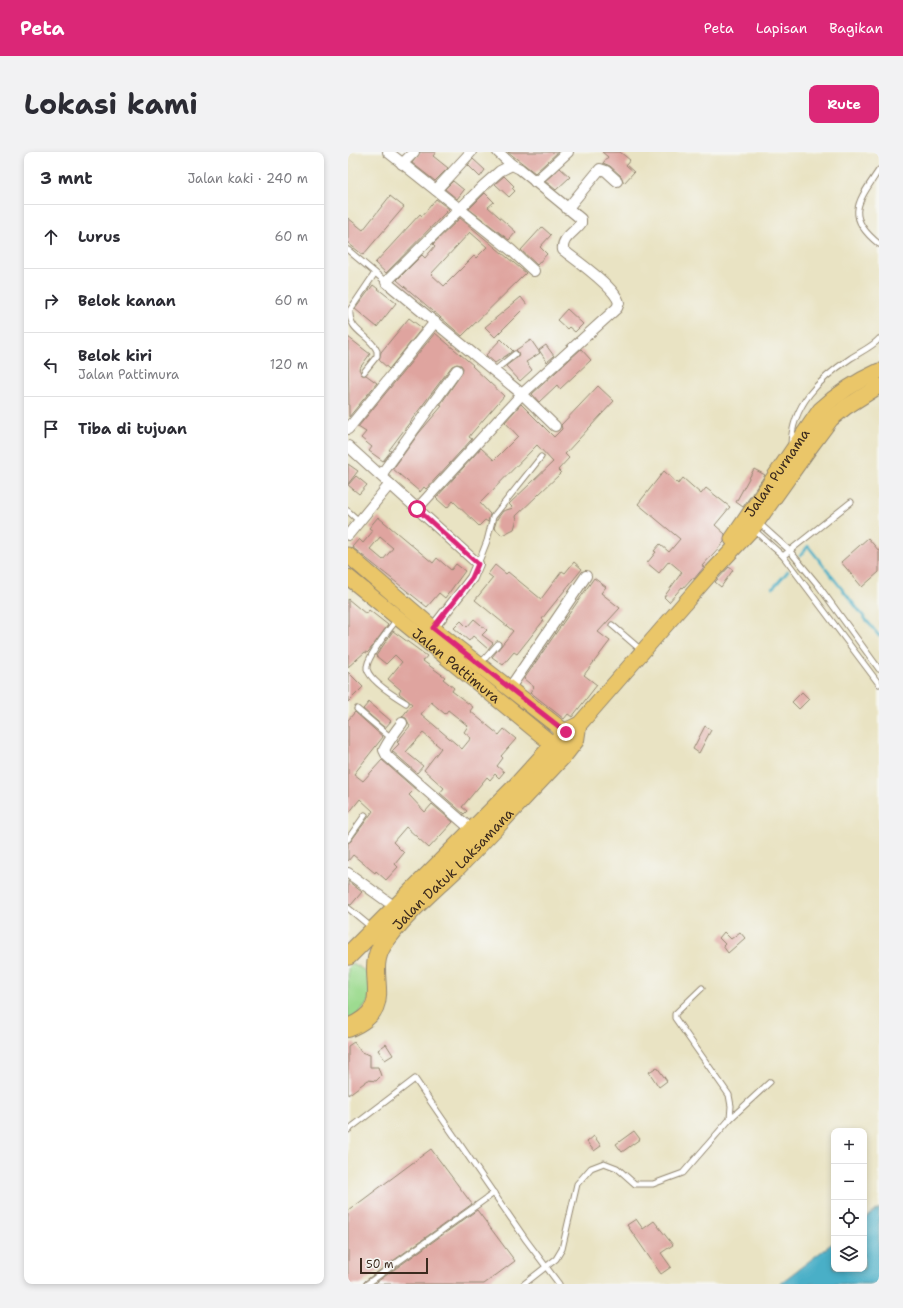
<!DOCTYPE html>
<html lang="id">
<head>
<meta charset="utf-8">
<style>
  body { margin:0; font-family:"Shantell Sans",sans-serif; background:#f2f2f3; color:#2b2b33 }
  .controls { position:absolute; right:12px; bottom:12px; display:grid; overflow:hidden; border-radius:8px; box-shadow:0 2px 6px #0003 }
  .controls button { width:36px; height:36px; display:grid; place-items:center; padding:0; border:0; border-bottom:1px solid #e1e1e2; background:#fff; color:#2b2b33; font:20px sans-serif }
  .scale { position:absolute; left:12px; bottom:10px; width:68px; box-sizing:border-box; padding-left:4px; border:2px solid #3b2a1e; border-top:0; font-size:11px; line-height:14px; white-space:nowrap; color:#3b2a1e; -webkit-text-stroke:3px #f6f6f2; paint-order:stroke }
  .stop { position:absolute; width:12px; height:12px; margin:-9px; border:3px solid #db2777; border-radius:50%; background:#fff }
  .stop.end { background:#db2777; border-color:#fff; box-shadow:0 1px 4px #0008 }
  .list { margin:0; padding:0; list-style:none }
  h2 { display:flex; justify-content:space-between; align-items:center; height:52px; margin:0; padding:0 16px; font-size:17px }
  h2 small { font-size:13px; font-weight:400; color:#7c7c81 }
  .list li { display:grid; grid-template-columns:26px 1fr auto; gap:12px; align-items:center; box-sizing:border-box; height:64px; padding:0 16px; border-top:1px solid #e1e1e2 }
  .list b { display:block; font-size:15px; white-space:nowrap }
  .list p { margin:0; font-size:13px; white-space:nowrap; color:#7c7c81 }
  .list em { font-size:13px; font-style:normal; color:#7c7c81 }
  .icon { flex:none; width:22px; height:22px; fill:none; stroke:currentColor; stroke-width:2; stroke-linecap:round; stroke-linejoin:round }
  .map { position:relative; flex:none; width:531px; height:1132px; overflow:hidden; border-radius:8px }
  header { display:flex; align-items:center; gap:24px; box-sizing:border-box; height:56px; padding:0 20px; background:#db2777; color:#fff }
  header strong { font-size:19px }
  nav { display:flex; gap:22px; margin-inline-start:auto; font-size:14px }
  .intro { display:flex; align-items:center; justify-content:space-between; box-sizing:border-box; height:96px; padding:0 24px }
  h1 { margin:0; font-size:28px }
  .button { padding:10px 18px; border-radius:8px; background:#db2777; color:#fff; font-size:14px; font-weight:700 }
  main { display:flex; gap:24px; padding:0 24px }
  aside { flex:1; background:#fff; border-radius:8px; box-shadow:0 2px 6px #0003 }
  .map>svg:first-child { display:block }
  .green { fill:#9ddb90; stroke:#6c8257 }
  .water { fill:#48afc7; stroke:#426c72 }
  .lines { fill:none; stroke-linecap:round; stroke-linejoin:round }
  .stream { stroke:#48afc7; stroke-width:2.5 }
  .building { fill:#dfa49f; fill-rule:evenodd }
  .lane-casing { stroke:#928670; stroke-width:7 }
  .street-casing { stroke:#928670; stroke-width:12 }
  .primary-casing { stroke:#928670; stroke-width:17 }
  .highway-casing { stroke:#928670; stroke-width:20 }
  .lane { stroke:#fff; stroke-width:5 }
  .street { stroke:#fff; stroke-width:10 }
  .primary { stroke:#eac669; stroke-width:15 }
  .highway { stroke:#eac669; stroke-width:18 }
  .route { stroke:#db2777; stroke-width:5 }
  .labels { text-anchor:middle; stroke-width:3.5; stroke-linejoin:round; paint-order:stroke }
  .street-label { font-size:14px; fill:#3b2a1e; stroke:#f6f6f2 }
</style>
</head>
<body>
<header>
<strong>Peta</strong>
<nav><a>Peta</a><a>Lapisan</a><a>Bagikan</a></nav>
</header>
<div class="intro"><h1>Lokasi kami</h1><a class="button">Rute</a></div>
<main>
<aside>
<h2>3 mnt<small>Jalan kaki · 240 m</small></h2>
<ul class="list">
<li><svg class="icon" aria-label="ahead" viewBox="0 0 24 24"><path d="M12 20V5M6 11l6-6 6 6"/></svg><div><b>Lurus</b></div><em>60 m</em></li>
<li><svg class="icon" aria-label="right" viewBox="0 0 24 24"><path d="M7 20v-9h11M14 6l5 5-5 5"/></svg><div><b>Belok kanan</b></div><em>60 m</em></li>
<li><svg class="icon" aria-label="left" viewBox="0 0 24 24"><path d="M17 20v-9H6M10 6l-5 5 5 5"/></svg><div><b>Belok kiri</b><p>Jalan Pattimura</p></div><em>120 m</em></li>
<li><svg class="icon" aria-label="arrive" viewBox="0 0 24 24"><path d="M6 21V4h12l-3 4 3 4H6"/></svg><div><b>Tiba di tujuan</b></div></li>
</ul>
</aside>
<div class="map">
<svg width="531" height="1132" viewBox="0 0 531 1132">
  <rect width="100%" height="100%" fill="#f6f6f2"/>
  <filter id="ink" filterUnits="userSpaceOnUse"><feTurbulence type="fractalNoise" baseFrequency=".025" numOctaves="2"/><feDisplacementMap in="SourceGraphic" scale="8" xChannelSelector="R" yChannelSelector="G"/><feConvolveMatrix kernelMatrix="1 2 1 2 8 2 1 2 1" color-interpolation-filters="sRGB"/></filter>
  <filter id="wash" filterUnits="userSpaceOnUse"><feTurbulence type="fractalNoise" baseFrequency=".012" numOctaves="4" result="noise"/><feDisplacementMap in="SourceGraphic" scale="16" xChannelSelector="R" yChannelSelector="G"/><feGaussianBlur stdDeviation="0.9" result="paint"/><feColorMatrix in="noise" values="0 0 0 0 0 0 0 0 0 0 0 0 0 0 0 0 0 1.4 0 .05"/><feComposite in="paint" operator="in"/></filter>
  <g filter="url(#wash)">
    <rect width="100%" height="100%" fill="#e9e3c3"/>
    <path class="green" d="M4 811C19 818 23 826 28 841L0 875V815Z"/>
    <polygon class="water" points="531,1056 531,1132 431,1132 486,1090 486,1117 516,1117 516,1068"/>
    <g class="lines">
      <g class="stream">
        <polyline points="452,404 460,394 531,484"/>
        <polyline points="425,436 440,419"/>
      </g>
    </g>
    <g id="blocks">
      <g class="building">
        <polygon points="72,0 88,0 85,4 100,16 87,29 64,11"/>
        <polygon points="160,0 210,0 187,21"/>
        <polygon points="254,0 272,0 282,8 278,13 286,20 276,31 273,24 262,14 255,11 260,5"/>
        <polygon points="125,7 137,18 132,25 120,13"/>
        <polygon points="212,16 222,25 208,38 197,29"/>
        <polygon points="156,24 166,34 164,36 167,39 161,45 147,32"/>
        <polygon points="105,29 116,38 109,47 97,37"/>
        <polygon points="137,41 146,50 140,55 168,80 161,88 121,57"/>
        <polygon points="42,44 56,55 15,103 0,91 0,66 15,78"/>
        <polygon points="88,47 101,57 38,121 27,111 72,62 74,64"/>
        <path d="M112 66 178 121 114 184 49 128 74 103 77 106 87 94 85 92ZM122 80 139 95 128 106 126 104 96 134 83 122Z"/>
        <polygon points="194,75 203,83 192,95 199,102 189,113 173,98"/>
        <polygon points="25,133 48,151 29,175 7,157"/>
        <polygon points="173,145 179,153 147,185 137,175"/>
        <polygon points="219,157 235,172 227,180 221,175 219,177 209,168"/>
        <polygon points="61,166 74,176 41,217 31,208 33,200"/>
        <polygon points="87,181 125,213 124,214 156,244 123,282 121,285 124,287 78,337 76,335 72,340 45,317 71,281 94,254 92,253 114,221 115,216 113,213 109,212 104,214 41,298 43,299 35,309 21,299 24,295 13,286 18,280 10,275"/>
        <polygon points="0,185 22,202 11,217 14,223 18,223 29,231 1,265"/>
        <polygon points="153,187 165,199 147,211 138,203"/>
        <polygon points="183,188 192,201 178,210 184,218 172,229 158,214 171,204 170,200 168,198"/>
        <polygon points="198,193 206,204 199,210 191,198"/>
        <polygon points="233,197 243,208 212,237 209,233 191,250 184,242"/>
        <polygon points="250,234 266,249 217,302 221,306 210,318 213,321 168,364 169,367 166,377 154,383 146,376 149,367 155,359 165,356 161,352 205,310 189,293 132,351 142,362 140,370 137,368 131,374 105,349 99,356 88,346 133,296 146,308 170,284 157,270 173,252 206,285 214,277 213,273"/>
        <polygon points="0,312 10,319 0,332"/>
        <polygon points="406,317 417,323 395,355 388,350"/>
        <polygon points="316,319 330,332 335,326 353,342 358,336 382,355 367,373 377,382 376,390 354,414 356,415 346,427 344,426 335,436 334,435 321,450 316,445 334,420 321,409 311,421 299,411 308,400 306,399 312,392 321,400 332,387 290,352"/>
        <polygon points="8,324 19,333 11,342 0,333"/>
        <path d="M30 365 85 411 89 406 103 418 108 412 117 419 97 446 91 441 79 455 4 395 11 387 15 391 25 379 21 376ZM32 385 45 396 35 408 22 397Z"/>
        <polygon points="520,386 531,399 531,420 514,435 493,410"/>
        <polygon points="226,410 234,417 200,459 194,467 196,468 169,502 166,500 155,513 144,505 165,479 127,448 145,426 140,422 147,413 158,422 160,420 193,447 214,419 217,421"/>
        <polygon points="381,415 385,418 373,435 367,430"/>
        <polygon points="246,426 258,435 253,441 272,456 250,480 262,489 236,523 249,533 224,565 220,562 216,567 182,540 186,535 176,527"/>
        <polygon points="0,447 18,462 21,458 40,473 21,499 19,501 17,500 0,515"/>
        <polygon points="126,467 139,478 134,483 145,491 140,497 125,484 121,489 106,476 113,469 119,475"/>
        <path d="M45 479 79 504 75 509 97 525 95 527 106 536 104 539 125 555 122 559 151 583 156 577 168 587 153 604 155 606 149 614 156 620 151 626 147 622 142 628 139 625 114 655 119 659 116 662 92 641 96 636 76 618 93 596 75 581 58 600 75 614 69 621 44 599 51 592 49 590 62 574 58 566 54 565 64 552 51 541 53 538 40 527 54 510 47 503 38 512 28 504ZM83 550 97 562 100 558 120 574 116 580 123 586 114 597 73 562Z"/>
        <polygon points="0,520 15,535 0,550"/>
        <polygon points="454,540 461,547 451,557 444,550"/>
        <polygon points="21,550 43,569 37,576 15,557"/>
        <polygon points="7,560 35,585 6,622 15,629 34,608 67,637 61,643 77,660 84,652 105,670 81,696 58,675 45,690 56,701 47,712 50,715 38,728 28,719 27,721 5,703 0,709 0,691 3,689 25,659 12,647 0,662 0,568"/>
        <polygon points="357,574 363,578 351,601 345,597"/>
        <polygon points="0,729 14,740 3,753 0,752"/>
        <polygon points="376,780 383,787 392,780 397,786 380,801 375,794 377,792 371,786"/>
        <polygon points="6,890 13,900 22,903 22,915 30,915 33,924 28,929 20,928 0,943 0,894"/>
        <polygon points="38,892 45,903 37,908 30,898"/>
        <polygon points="309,915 319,929 311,935 301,920"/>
        <polygon points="286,979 292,987 274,1000 268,992"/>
        <polygon points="246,984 253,994 246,999 239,990"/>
        <polygon points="83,997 124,1052 17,1129 15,1132 0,1132 0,1059"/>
        <polygon points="129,1058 167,1109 136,1132 26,1132"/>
        <polygon points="288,1067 295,1077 306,1069 325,1093 313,1101 323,1115 313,1122 279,1073"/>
      </g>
    </g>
  </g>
  <g filter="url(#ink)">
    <use href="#blocks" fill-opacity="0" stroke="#928670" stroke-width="1"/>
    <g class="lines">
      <g class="lane-casing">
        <g id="lane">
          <path d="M531 18C510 50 496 64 531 92"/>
          <polyline points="0,98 38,130"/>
          <polyline points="146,219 167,202"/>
          <path d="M16 220 29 204V199C22 182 0 180 2 158L27 121"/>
          <path d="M443 293C444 253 471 227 503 206 512 200 524 195 531 187"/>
          <polyline points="0,359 11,369"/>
          <polyline points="411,371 441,398 470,433 531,517"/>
          <polyline points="406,378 435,404 531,532"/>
          <polyline points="435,404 503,350"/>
          <polyline points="130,412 139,389 145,365 193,305"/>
          <path d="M49 467C43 476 17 506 19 517 22 529 48 545 58 551"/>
          <polyline points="264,473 293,498"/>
          <polyline points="132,512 150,492"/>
          <polyline points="9,557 42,585"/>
          <polyline points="0,687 17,663"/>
          <polyline points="0,756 23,775"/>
          <polyline points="382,967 422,930"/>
          <polyline points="0,978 67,927 178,1088 211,1132"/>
          <polyline points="19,1132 146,1041"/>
          <polyline points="176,1132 208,1107 214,1097 229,1032 243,1016 256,1011 269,1016 287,1032 305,1032 335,1021 382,967 383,954 381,943 327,866 327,862 354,836"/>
        </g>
      </g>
      <g class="street-casing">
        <g id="street">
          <polyline points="40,0 163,98 186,119"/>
          <polyline points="150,0 164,13"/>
          <polyline points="54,12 66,0"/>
          <polyline points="187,30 220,0"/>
          <polyline points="88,38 123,0"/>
          <polyline points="219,57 252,17 258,19 269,29"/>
          <polyline points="0,277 87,170"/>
          <polyline points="0,294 130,412 124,426 85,476"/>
          <polyline points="33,323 109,218"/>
          <path d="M69 357 174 242 269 156 271 151C268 136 228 108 215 98 213 86 227 80 233 71V67L172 17 164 13 152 19 135 34 38 130 174 242 207 274"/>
          <polyline points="0,383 42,332"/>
          <polyline points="161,537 238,424"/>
          <path d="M54 571C47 580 41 588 36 598L39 604 124 678"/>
          <polyline points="0,721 47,755"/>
        </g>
      </g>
      <g class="primary-casing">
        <g id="primary">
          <path id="s1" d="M384 387 472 258C490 241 509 229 531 219"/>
          <polyline points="0,403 93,483 226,587"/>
          <path id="s2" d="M0 425 214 600"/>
          <polyline points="229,575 362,422 404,377 460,298 483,267 498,255 531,234"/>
        </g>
      </g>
      <g class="highway-casing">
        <g id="highway">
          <polyline points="0,804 167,636 218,580 229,575"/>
          <path id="s3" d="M0 876C52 855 14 824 35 792 54 764 83 740 107 717 144 679 180 640 216 602L227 588 229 575"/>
        </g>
      </g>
      <use href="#lane" class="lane"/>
      <use href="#street" class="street"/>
      <use href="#primary" class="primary"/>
      <use href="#highway" class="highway"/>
    </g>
  </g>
  <g class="lines" filter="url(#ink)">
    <polyline class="route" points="69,357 130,412 124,426 85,476 218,580"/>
  </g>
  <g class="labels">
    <g class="street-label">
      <text dy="5" stroke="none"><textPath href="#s1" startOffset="80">Jalan Purnama</textPath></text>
      <text dy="5" stroke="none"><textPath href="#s2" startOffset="140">Jalan Pattimura</textPath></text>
      <text dy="5" stroke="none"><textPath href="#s3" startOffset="202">Jalan Datuk Laksamana</textPath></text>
    </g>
  </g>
</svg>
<div class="controls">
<button>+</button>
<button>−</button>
<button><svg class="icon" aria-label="locate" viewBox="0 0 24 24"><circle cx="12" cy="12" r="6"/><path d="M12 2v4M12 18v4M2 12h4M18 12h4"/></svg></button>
<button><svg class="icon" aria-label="layers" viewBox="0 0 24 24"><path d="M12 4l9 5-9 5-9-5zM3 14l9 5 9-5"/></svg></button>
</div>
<div class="scale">50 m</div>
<div class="stop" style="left:69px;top:357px"></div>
<div class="stop end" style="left:218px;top:580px"></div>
</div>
</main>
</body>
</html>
